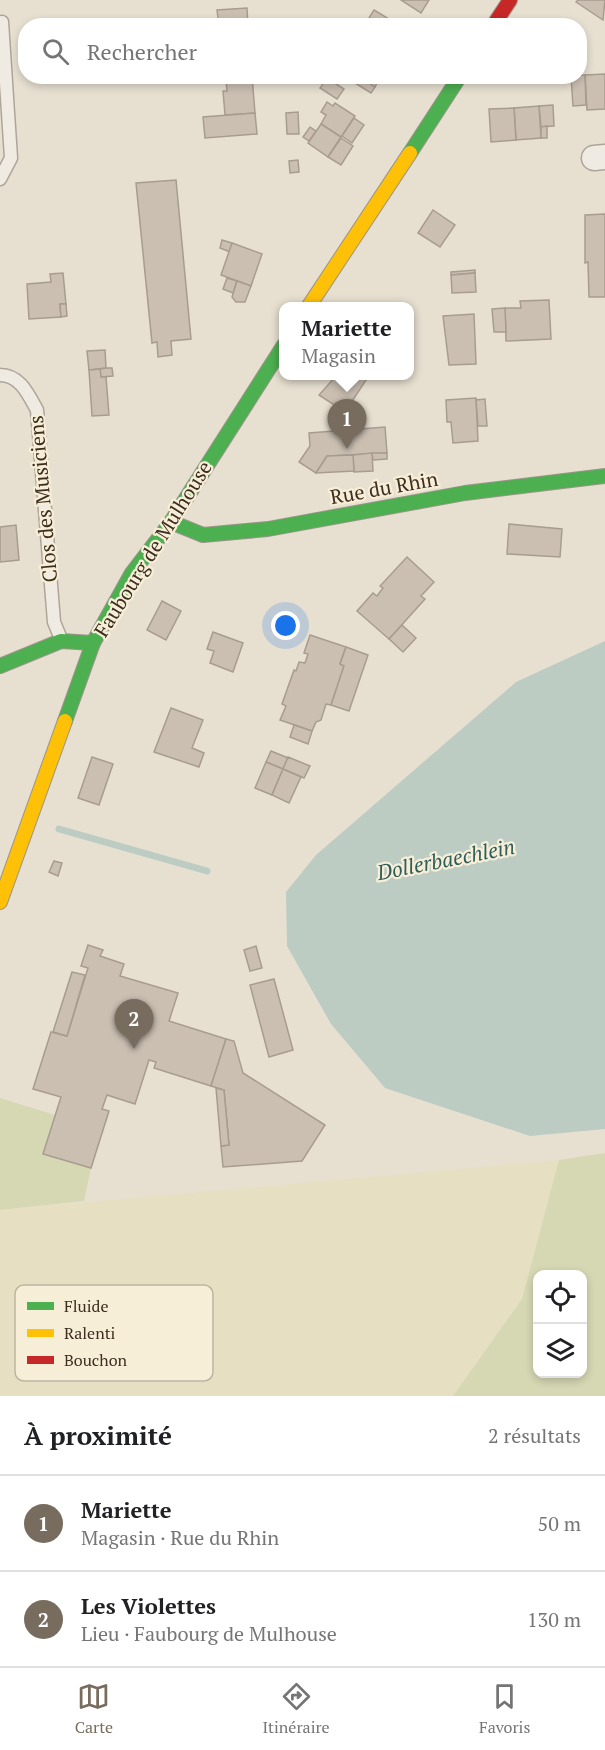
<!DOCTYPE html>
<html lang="fr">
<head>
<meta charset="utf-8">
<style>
  body { margin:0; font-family:"PT Serif",serif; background:#f2f2f2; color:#202124 }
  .controls { position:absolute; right:18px; bottom:18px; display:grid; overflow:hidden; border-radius:12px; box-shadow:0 3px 9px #0003 }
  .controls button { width:54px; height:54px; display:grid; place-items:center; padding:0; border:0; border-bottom:2px solid #e0e0e0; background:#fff; color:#202124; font:30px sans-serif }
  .you { position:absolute; left:286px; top:626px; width:21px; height:21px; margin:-15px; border:4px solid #fff; border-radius:50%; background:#1a73e8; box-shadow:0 0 0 9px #1a73e833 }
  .badge { display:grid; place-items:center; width:39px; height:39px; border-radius:50%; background:#786c5e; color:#fff; font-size:20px; font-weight:700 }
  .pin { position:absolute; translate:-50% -50px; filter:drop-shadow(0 2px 3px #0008) }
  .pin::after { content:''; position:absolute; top:32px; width:21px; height:18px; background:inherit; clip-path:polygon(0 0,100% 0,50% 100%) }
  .popup { position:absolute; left:279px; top:302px; width:135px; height:78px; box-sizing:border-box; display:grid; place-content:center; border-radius:12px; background:#fff; filter:drop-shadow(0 2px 4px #0005); font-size:20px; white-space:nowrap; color:#757577 }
  .popup b { font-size:22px; color:#202124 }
  .popup::after { content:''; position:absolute; left:50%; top:100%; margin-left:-12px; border:12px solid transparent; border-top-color:#fff }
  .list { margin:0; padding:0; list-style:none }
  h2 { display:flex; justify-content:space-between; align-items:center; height:78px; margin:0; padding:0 24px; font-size:26px }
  h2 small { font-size:20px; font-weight:400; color:#757577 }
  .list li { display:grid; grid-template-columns:39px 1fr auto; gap:18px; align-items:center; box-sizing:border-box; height:96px; padding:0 24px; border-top:2px solid #e0e0e0 }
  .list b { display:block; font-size:22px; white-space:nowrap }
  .list p { margin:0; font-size:20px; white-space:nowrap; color:#757577 }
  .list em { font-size:20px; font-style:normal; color:#757577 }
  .icon { flex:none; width:33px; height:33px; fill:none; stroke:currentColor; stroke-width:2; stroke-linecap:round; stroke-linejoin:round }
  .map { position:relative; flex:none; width:605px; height:1396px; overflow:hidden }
  .search { position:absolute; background:#fff; box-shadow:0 3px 9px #0003; left:18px; right:18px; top:18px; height:66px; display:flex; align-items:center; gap:15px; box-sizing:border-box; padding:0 21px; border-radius:24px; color:#757577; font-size:22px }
  .sheet { height:270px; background:#fff }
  nav { display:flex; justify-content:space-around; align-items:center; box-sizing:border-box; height:84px; border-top:2px solid #e0e0e0; background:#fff; font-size:16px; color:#757577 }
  nav a { display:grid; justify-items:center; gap:3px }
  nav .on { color:#786c5e }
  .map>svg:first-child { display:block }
  .farmland { fill:#e6dfc2 }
  .green { fill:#d6d7b3; fill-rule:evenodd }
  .water { fill:#bcccc2 }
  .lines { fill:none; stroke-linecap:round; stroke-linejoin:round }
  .stream { stroke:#bcccc2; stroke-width:7 }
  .building { fill:#cbbfb2; stroke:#a89c90; stroke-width:1.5 }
  .lane-casing { stroke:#ada599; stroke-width:15 }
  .street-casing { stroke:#ada599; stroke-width:27 }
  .fast-casing { stroke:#9c958a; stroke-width:16 }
  .slow-casing { stroke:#9c958a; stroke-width:16 }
  .jam-casing { stroke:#9c958a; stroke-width:16 }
  .lane { stroke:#efebe3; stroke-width:12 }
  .street { stroke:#efebe3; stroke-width:24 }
  .fast { stroke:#4caf50; stroke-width:14 }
  .slow { stroke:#ffc107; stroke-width:14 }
  .jam { stroke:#c62828; stroke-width:14 }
  .labels { text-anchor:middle; stroke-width:4.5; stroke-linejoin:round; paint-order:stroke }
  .street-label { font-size:20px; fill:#3d2e20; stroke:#f7eed8 }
  .water-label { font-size:21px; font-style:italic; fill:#2f5d5a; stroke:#f7eed8 }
  .key { fill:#f7eed8; stroke:#bfb4a1; stroke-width:1.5 }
  .key-label { font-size:16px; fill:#3d2e20 }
</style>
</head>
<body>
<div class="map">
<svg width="605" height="1396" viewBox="0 0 605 1396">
  <rect width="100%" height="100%" fill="#e7e0d1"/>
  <polygon class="farmland" points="559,1160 522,1299 453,1396 0,1396 0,1210"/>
  <g class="green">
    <polygon points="0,1098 55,1115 43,1154 91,1168 84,1201 0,1210"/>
    <path d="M605 1153V1396H453L522 1299 559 1160ZM538 1274H582V1374H538Z"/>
  </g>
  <polygon class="water" points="605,641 605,1129 530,1136 385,1088 331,1024 287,946 286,892 316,855 516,682"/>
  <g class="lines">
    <polyline class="stream" points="59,829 207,871"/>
  </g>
  <g class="building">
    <polygon points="401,0 429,0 421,13"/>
    <polygon points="578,0 605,0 603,20 576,2"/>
    <polygon points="247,8 248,26 219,26 217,10"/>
    <polygon points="374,10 389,19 385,26 369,18"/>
    <polygon points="426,19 436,26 422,26"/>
    <polygon points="605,74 605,109 587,110 585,75"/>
    <polygon points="585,75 586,105 573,106 571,76"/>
    <polygon points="219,76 252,76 255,113 225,115 223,91 227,91 226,81 219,81"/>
    <polygon points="328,76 343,76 338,84"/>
    <polygon points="352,76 359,76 375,87 371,93 350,80"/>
    <polygon points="359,76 381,76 375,87"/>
    <polygon points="327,78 344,89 337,99 320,88"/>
    <polygon points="327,102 333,106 335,103 355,116 341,137 321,124 326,115 321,112"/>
    <polygon points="553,105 554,126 541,127 539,106"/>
    <polygon points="539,106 541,138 516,140 514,108"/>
    <polygon points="514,108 516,140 491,142 489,109"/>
    <polygon points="298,112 299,134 287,134 286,113"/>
    <polygon points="255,113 257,134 205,138 203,117"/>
    <polygon points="354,118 364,125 352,143 342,136"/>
    <polygon points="321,124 341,137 328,157 308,143"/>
    <polygon points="547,126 547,138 541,138 541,127"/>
    <polygon points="310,127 316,131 309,141 303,137"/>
    <polygon points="341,138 353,146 341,165 328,157"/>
    <polygon points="298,160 299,172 290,173 289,161"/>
    <polygon points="176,180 191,339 171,341 172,355 158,357 157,342 152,343 136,183"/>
    <polygon points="433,210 455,225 440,247 418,233"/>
    <polygon points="605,214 605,297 589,297 588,262 585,263 585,215"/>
    <polygon points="222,240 232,243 230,252 220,248"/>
    <polygon points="232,243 262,254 251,286 221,275"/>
    <polygon points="475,270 475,273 451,275 451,272"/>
    <polygon points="63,273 66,304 60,304 61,317 29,319 27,284 51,282 50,274"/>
    <polygon points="475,273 476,292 452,293 451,275"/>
    <polygon points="227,278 237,281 233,293 223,289"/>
    <polygon points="237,281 251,286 245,302 236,302 232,297"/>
    <polygon points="549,300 551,339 506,341 505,308 521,308 520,301"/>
    <polygon points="60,304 66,304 67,316 61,317"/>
    <polygon points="505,308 506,332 494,332 492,309"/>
    <polygon points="474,314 476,364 449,365 443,316"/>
    <polygon points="105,350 106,368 89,370 87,351"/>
    <polygon points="106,368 112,368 113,376 101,377 100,369"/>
    <polygon points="100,369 101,377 106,377 109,415 92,416 89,370"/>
    <polygon points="336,376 359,376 366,380 345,412 319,395"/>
    <polygon points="476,398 478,441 453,443 451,422 447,422 446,400"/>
    <polygon points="485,399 487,426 478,426 476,400"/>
    <polygon points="385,427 387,453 327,456 316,473 299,462 310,446 309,433"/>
    <polygon points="372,453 387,453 387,459 373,460"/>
    <polygon points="372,453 373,471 354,472 353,455"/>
    <polygon points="353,455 354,471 316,473 327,456"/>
    <polygon points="509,524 562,529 560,557 507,554"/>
    <polygon points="16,525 19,560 0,562 0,527"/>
    <polygon points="407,557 434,582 421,596 425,599 389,639 357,611 373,593 377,596 383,588 380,586"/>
    <polygon points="162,601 181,611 166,640 147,630"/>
    <polygon points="402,625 416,638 403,652 389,639"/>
    <polygon points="213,632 243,643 233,672 210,663 214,651 207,649"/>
    <polygon points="310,635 346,647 340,664 344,666 331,705 326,704 321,720 316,722 312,731 280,720 286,706 282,704 294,670 296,671 299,662 305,663 308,654 304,653"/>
    <polygon points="346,647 368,655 349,711 331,705 344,666 340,664"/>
    <polygon points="171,708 203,720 192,748 204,753 199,767 154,752"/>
    <polygon points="294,725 312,731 308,744 290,737"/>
    <polygon points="271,751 288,758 283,769 266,762"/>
    <polygon points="92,757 113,764 99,805 78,798"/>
    <polygon points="288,757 310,766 304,778 283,769"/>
    <polygon points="266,762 283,769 272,795 255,788"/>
    <polygon points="283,769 301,777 289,803 272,795"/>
    <polygon points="54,861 62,863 58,876 49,872"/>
    <polygon points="88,945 103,950 100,956 124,964 120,976 178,993 169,1021 226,1039 211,1086 154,1068 156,1062 149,1060 135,1104 107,1095 102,1109 109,1111 91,1168 43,1154 61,1097 33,1089 51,1032 67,1036 88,968 81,966"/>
    <polygon points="256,946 262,968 250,971 244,950"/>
    <polygon points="72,972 85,975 67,1036 53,1032"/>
    <polygon points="274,979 293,1050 269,1057 250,985"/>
    <polygon points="226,1039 234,1041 243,1073 325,1125 302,1161 223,1167 221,1146 229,1145 224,1090 211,1086"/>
    <polygon points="216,1088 224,1090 229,1145 221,1146"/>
  </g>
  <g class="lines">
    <g class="lane-casing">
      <g id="lane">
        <polyline points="0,179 11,158 2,22"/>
        <path d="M0 375C20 375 28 394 37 410L54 622 61 639"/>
      </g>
    </g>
    <g class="street-casing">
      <polyline id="street" points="594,158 605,157"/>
    </g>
    <g class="fast-casing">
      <g id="fast">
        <polyline points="410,153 460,76"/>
        <polyline points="171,522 203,535 268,529 465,493 605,476"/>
        <polyline points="0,666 61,641 93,643"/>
        <polyline points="65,721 93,643 132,573 171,522 284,345"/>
      </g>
    </g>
    <g class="slow-casing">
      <g id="slow">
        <polyline points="309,306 410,153"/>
        <polyline points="0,902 65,721"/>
      </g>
    </g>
    <g class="jam-casing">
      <polyline id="jam" points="493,26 510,0"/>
    </g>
    <use href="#lane" class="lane"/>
    <use href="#street" class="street"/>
    <use href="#fast" class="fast"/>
    <use href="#slow" class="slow"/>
    <use href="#jam" class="jam"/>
  </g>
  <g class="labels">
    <g class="street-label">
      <text transform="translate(384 488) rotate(-10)" y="7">Rue du Rhin</text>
      <text transform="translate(43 499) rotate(-95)" y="7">Clos des Musiciens</text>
      <text transform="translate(153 549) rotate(-58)" y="7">Faubourg de Mulhouse</text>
    </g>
    <g class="water-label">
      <text transform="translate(446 860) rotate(-11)" y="7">Dollerbaechlein</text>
    </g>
  </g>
  <rect x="15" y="1285" width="198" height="96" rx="9" class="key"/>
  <rect x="27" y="1302" width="27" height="8" fill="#4caf50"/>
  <rect x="27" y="1329" width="27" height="8" fill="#ffc107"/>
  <rect x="27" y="1356" width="27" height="8" fill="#c62828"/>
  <g class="key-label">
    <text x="64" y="1312">Fluide</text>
    <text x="64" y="1339">Ralenti</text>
    <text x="64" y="1366">Bouchon</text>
  </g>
</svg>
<div class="controls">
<button><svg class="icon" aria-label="locate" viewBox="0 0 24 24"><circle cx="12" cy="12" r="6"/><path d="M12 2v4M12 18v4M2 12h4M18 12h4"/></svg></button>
<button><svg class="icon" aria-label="layers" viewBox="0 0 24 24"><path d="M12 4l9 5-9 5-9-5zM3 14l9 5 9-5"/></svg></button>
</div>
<div class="you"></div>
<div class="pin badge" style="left:347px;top:449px">1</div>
<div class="popup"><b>Mariette</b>Magasin</div>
<div class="pin badge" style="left:134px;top:1049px">2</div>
<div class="search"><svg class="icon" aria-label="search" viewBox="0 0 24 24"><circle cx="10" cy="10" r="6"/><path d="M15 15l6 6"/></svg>Rechercher</div>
</div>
<section class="sheet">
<h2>À proximité<small>2 résultats</small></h2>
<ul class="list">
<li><span class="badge">1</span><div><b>Mariette</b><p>Magasin · Rue du Rhin</p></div><em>50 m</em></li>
<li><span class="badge">2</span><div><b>Les Violettes</b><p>Lieu · Faubourg de Mulhouse</p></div><em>130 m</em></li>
</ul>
</section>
<nav>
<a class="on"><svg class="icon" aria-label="map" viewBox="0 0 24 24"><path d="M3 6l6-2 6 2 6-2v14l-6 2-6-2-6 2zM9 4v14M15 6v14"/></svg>Carte</a>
<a><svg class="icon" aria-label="directions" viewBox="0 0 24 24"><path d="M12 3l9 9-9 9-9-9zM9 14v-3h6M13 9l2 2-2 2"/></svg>Itinéraire</a>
<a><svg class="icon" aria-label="saved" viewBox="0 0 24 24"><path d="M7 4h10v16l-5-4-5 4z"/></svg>Favoris</a>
</nav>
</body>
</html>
